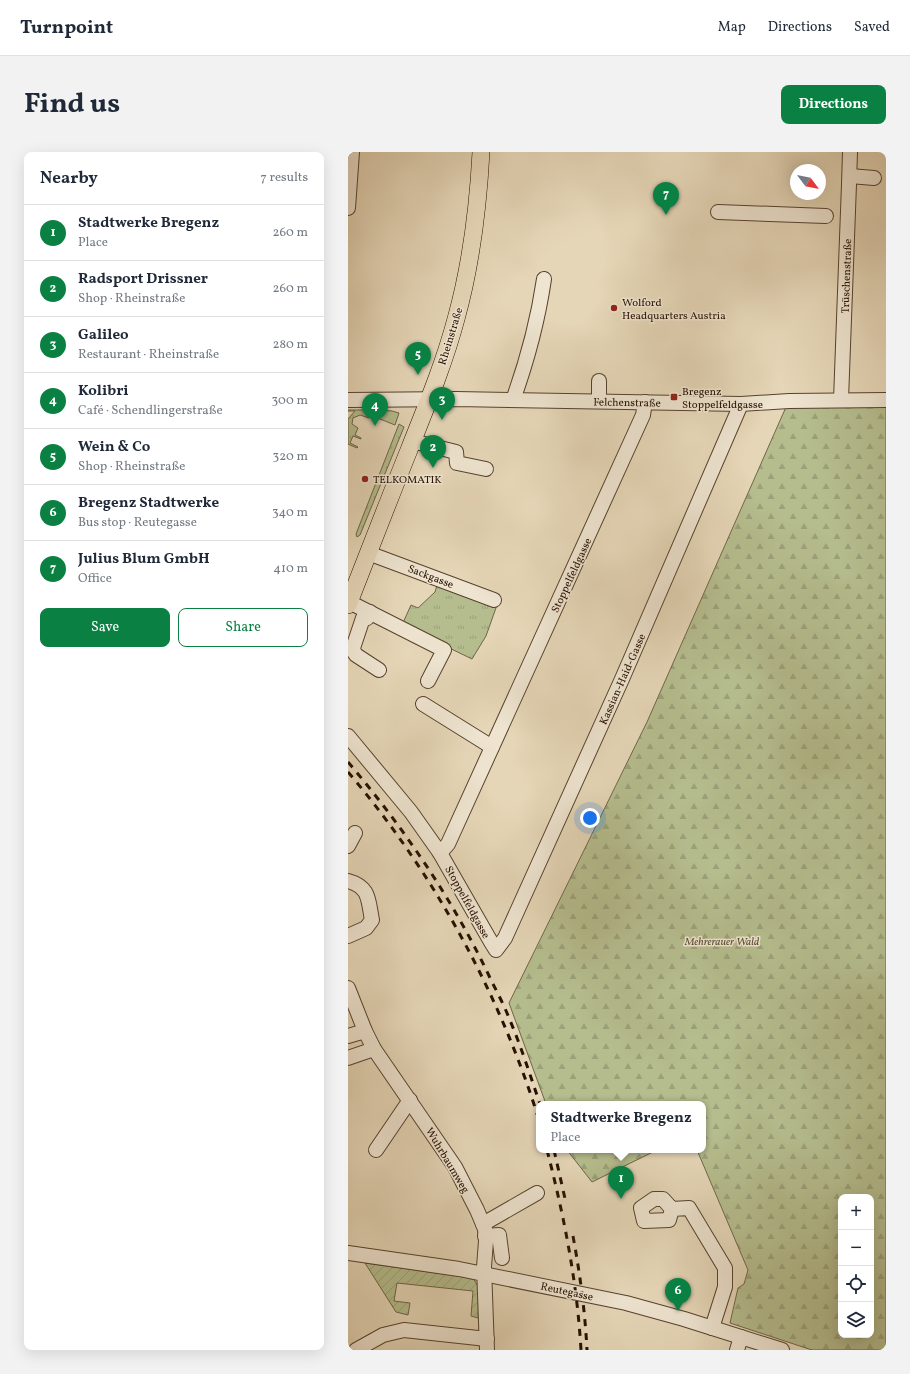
<!DOCTYPE html>
<html lang="en">
<head>
<meta charset="utf-8">
<style>
  body { margin:0; font-family:Vollkorn,serif; background:#f2f2f3; color:#1f2937 }
  .controls { position:absolute; right:12px; bottom:12px; display:grid; overflow:hidden; border-radius:8px; box-shadow:0 4px 16px #0002 }
  .controls button { width:36px; height:36px; display:grid; place-items:center; padding:0; border:0; border-bottom:1px solid #e0e1e3; background:#fff; color:#1f2937; font:20px sans-serif }
  .compass { position:absolute; left:442px; top:12px; width:36px; height:36px; border-radius:50%; background:#fff; box-shadow:0 4px 16px #0002; rotate:122deg }
  .you { position:absolute; left:242px; top:666px; width:14px; height:14px; margin:-10px; border:3px solid #fff; border-radius:50%; background:#1a73e8; box-shadow:0 0 0 6px #1a73e833 }
  .badge { display:grid; place-items:center; width:26px; height:26px; border-radius:50%; background:#0b8043; color:#fff; font-size:13px; font-weight:700 }
  .pin { position:absolute; translate:-50% -33px; filter:drop-shadow(0 1px 2px #0008) }
  .pin::after { content:''; position:absolute; top:21px; width:14px; height:12px; background:inherit; clip-path:polygon(0 0,100% 0,50% 100%) }
  .popup { position:absolute; left:188px; top:949px; width:170px; height:52px; box-sizing:border-box; display:grid; place-content:center; border-radius:8px; background:#fff; filter:drop-shadow(0 1px 3px #0005); font-size:13px; white-space:nowrap; color:#747a83 }
  .popup b { font-size:15px; color:#1f2937 }
  .popup::after { content:''; position:absolute; left:50%; top:100%; margin-left:-8px; border:8px solid transparent; border-top-color:#fff }
  .list { margin:0; padding:0; list-style:none }
  h2 { display:flex; justify-content:space-between; align-items:center; height:52px; margin:0; padding:0 16px; font-size:17px }
  h2 small { font-size:13px; font-weight:400; color:#747a83 }
  .list li { display:grid; grid-template-columns:26px 1fr auto; gap:12px; align-items:center; box-sizing:border-box; height:56px; padding:0 16px; border-top:1px solid #e0e1e3 }
  .list b { display:block; font-size:15px; white-space:nowrap }
  .list p { margin:0; font-size:13px; white-space:nowrap; color:#747a83 }
  .list em { font-size:13px; font-style:normal; color:#747a83 }
  .actions { display:flex; gap:8px; padding:12px 16px }
  .actions a { flex:1; padding:9px 0; border:1px solid #0b8043; border-radius:8px; text-align:center; font-size:14px; color:#0b8043 }
  .actions .main { background:#0b8043; color:#fff }
  .icon { flex:none; width:22px; height:22px; fill:none; stroke:currentColor; stroke-width:2; stroke-linecap:round; stroke-linejoin:round }
  .map { position:relative; flex:none; width:538px; height:1198px; overflow:hidden; border-radius:8px }
  header { display:flex; align-items:center; gap:24px; box-sizing:border-box; height:56px; padding:0 20px; background:#fff; border-bottom:1px solid #e0e1e3 }
  header strong { font-size:19px }
  nav { display:flex; gap:22px; margin-inline-start:auto; font-size:14px }
  .intro { display:flex; align-items:center; justify-content:space-between; box-sizing:border-box; height:96px; padding:0 24px }
  h1 { margin:0; font-size:28px }
  .button { padding:10px 18px; border-radius:8px; background:#0b8043; color:#fff; font-size:14px; font-weight:700 }
  main { display:flex; gap:24px; padding:0 24px }
  aside { flex:1; background:#fff; border-radius:8px; box-shadow:0 4px 16px #0002 }
  .map>svg:first-child { display:block }
  .grass { fill:url(#grass-tufts); stroke:#6e6647 }
  .forest { fill:url(#forest-firs); stroke:#6e6647; fill-rule:evenodd }
  .garden { fill:url(#garden-furrows); stroke:#6e6647 }
  .lines { fill:none; stroke-linecap:round; stroke-linejoin:round }
  .minor-casing { stroke:#56422e; stroke-width:16 }
  .major-casing { stroke:#271000; stroke-width:18 }
  .minor { stroke:#eee4d0; stroke-width:14 }
  .major { stroke:#e5d6b7; stroke-width:17 }
  .rail { stroke:#271000; stroke-width:3; stroke-dasharray:7 7; stroke-linecap:butt }
  .poi-dot { fill:#8f2418; stroke:#eee4d0; stroke-width:1.5 }
  .labels { text-anchor:middle; stroke-width:3; stroke-linejoin:round; paint-order:stroke }
  .street-label { font-size:11px; fill:#271000; stroke:#eee4d0 }
  .poi-label { font-size:11px; fill:#271000; stroke:#eee4d0; text-anchor:start }
  .park-label { font-size:11px; font-style:italic; fill:#594d32; stroke:#eee4d0 }
</style>
</head>
<body>
<header>
<strong>Turnpoint</strong>
<nav><a>Map</a><a>Directions</a><a>Saved</a></nav>
</header>
<div class="intro"><h1>Find us</h1><a class="button">Directions</a></div>
<main>
<aside>
<h2>Nearby<small>7 results</small></h2>
<ul class="list">
<li><span class="badge">1</span><div><b>Stadtwerke Bregenz</b><p>Place</p></div><em>260 m</em></li>
<li><span class="badge">2</span><div><b>Radsport Drissner</b><p>Shop · Rheinstraße</p></div><em>260 m</em></li>
<li><span class="badge">3</span><div><b>Galileo</b><p>Restaurant · Rheinstraße</p></div><em>280 m</em></li>
<li><span class="badge">4</span><div><b>Kolibri</b><p>Café · Schendlingerstraße</p></div><em>300 m</em></li>
<li><span class="badge">5</span><div><b>Wein &amp; Co</b><p>Shop · Rheinstraße</p></div><em>320 m</em></li>
<li><span class="badge">6</span><div><b>Bregenz Stadtwerke</b><p>Bus stop · Reutegasse</p></div><em>340 m</em></li>
<li><span class="badge">7</span><div><b>Julius Blum GmbH</b><p>Office</p></div><em>410 m</em></li>
</ul>
<div class="actions"><a class="main">Save</a><a>Share</a></div>
</aside>
<div class="map">
<svg width="538" height="1198" viewBox="0 0 538 1198">
  <defs>
    <pattern id="grass-tufts" width="24" height="20" patternUnits="userSpaceOnUse"><rect width="24" height="20" fill="#b5bd8e"/><path d="M3 7l-1-3M5 7V3M7 7l1-3M15 17l-1-3M17 17v-4M19 17l1-3" fill="none" stroke="#9ca179"/></pattern>
    <pattern id="forest-firs" width="22" height="20" patternUnits="userSpaceOnUse"><rect width="22" height="20" fill="#b5bd8e"/><path d="M5 1l3.5 6h-7zM16 11l3.5 6h-7z" fill="#9ca179"/></pattern>
    <pattern id="garden-furrows" width="10" height="10" patternUnits="userSpaceOnUse"><rect width="10" height="10" fill="#b5bd8e"/><path d="M-1 1l2-2M0 10L10 0M9 11l2-2" fill="none" stroke="#9ca179"/></pattern>
  </defs>
  <rect width="100%" height="100%" fill="#e5d6b7"/>
  <filter id="stains"><feTurbulence type="fractalNoise" baseFrequency=".005" numOctaves="4"/><feColorMatrix values="0 0 0 0 .2 0 0 0 0 .09 0 0 0 0 .02 0 0 0 .5 -.17"/></filter>
  <radialGradient id="worn" r=".72"><stop offset=".6" stop-color="#630" stop-opacity="0"/><stop offset="1" stop-color="#630" stop-opacity=".3"/></radialGradient>
  <g class="grass">
    <polygon points="0,258 26,258 21,266 12,263 5,266 4,272 10,276 7,283 13,286 13,287 5,284 2,291 10,295 9,296 0,292 0,267 7,259 0,259"/>
    <polygon points="30,258 44,259 51,261 47,273 27,265"/>
    <polygon points="51,272 56,275 12,383 9,385 8,382"/>
    <polygon points="90,430 149,453 138,484 124,507 54,473 63,453 70,456 87,440"/>
  </g>
  <g class="forest">
    <path d="M438 255H538V1198H464L382 1171 390 1136 396 1132 400 1118 349 998H355V952H198L161 851 299 570ZM493 1045H523V1183H493Z"/>
    <polygon points="219,998 309,998 244,1030"/>
  </g>
  <polygon class="garden" points="17,1111 125,1126 131,1136 130,1166 123,1164 125,1139 49,1131 46,1149 62,1151 60,1163 48,1160"/>
  <g class="lines">
    <g class="minor-casing">
      <g id="minor">
        <polyline points="502,24 526,26"/>
        <polyline points="0,56 4,0"/>
        <polyline points="370,60 478,64"/>
        <polyline points="0,248 108,247 393,252 441,249 538,248"/>
        <path d="M165 248C179 209 190 168 196 127"/>
        <polyline points="493,248 501,32 502,0"/>
        <polyline points="251,249 251,229"/>
        <polyline points="64,289 108,300 109,311 138,317"/>
        <polyline points="20,401 146,448"/>
        <polyline points="1,450 96,498 80,529"/>
        <polyline points="22,460 19,466 15,466 5,496 6,500 8,503 31,518"/>
        <polyline points="75,552 144,595"/>
        <polyline points="0,584 63,660 92,701 143,790 148,798 157,786 274,527 393,252"/>
        <polyline points="0,694 7,681"/>
        <polyline points="92,701 100,692 295,263 297,250"/>
        <path d="M0 729C22 735 20 748 24 768L18 776 0 784"/>
        <polyline points="0,836 17,879 26,897 107,1015 129,1058 137,1077 138,1089 136,1115 139,1198"/>
        <polyline points="0,884 17,879"/>
        <polyline points="0,906 26,897"/>
        <polyline points="28,998 62,948"/>
        <polyline points="324,1057 321,1068 296,1069 293,1056 306,1047 315,1047 324,1057 341,1056 377,1116 377,1135 364,1176"/>
        <polyline points="135,1072 189,1041"/>
        <polyline points="137,1084 151,1083 154,1106"/>
        <polyline points="0,1101 111,1117 278,1151 336,1167 434,1198"/>
        <polyline points="8,1198 35,1183 56,1178 139,1187"/>
        <polyline points="389,1198 393,1185"/>
      </g>
    </g>
    <g class="major-casing">
      <path id="major" d="M0 453C20 402 40 350 61 298 78 255 96 212 108 167 123 113 130 57 133 0"/>
    </g>
    <use href="#minor" class="minor"/>
    <use href="#major" class="major"/>
    <g class="rail">
      <path d="M0 610C56 676 106 749 143 828 149 840 156 853 161 866 173 894 182 923 192 952"/>
      <path d="M0 620C86 721 152 842 191 968"/>
      <path d="M199 998C216 1064 229 1129 233 1198"/>
      <polyline points="206,998 218,1051"/>
      <path d="M225 1084C232 1122 237 1159 239 1198"/>
    </g>
  </g>
  <g class="poi-dot">
    <circle cx="266" cy="156" r="4"/>
    <rect x="322" y="241" width="8" height="8" rx="2"/>
    <circle cx="17" cy="327" r="4"/>
  </g>
  <g class="labels">
    <g class="street-label">
      <text transform="translate(498 124) rotate(-88)" y="4">Trüschenstraße</text>
      <text transform="translate(102 184) rotate(-73)" y="4">Rheinstraße</text>
      <text transform="translate(279 250) rotate(1)" y="4">Felchenstraße</text>
      <text transform="translate(223 423) rotate(-65)" y="4">Stoppelfeldgasse</text>
      <text transform="translate(83 424) rotate(21)" y="4">Sackgasse</text>
      <text transform="translate(274 527) rotate(-66)" y="4">Kassian-Haid-Gasse</text>
      <text transform="translate(120 750) rotate(61)" y="4">Stoppelfeldgasse</text>
      <text transform="translate(100 1008) rotate(59)" y="4">Wuhrbaumweg</text>
      <text transform="translate(219 1139) rotate(12)" y="4">Reutegasse</text>
    </g>
    <g class="poi-label">
      <text x="274" y="154">Wolford<tspan x="274" dy="13">Headquarters Austria</tspan></text>
      <text x="334" y="243">Bregenz<tspan x="334" dy="13">Stoppelfeldgasse</tspan></text>
      <text x="25" y="331">TELKOMATIK</text>
    </g>
    <g class="park-label">
      <text x="374" y="793">Mehrerauer Wald</text>
    </g>
  </g>
  <rect width="100%" height="100%" filter="url(#stains)"/>
  <rect width="100%" height="100%" fill="url(#worn)"/>
</svg>
<div class="controls">
<button>+</button>
<button>−</button>
<button><svg class="icon" aria-label="locate" viewBox="0 0 24 24"><circle cx="12" cy="12" r="6"/><path d="M12 2v4M12 18v4M2 12h4M18 12h4"/></svg></button>
<button><svg class="icon" aria-label="layers" viewBox="0 0 24 24"><path d="M12 4l9 5-9 5-9-5zM3 14l9 5 9-5"/></svg></button>
</div>
<svg class="compass" viewBox="-18 -18 36 36"><path d="M0-13l5 13h-10z" fill="#e53935"/><path d="M0 13l5-13h-10z" fill="#747a83"/></svg>
<div class="you"></div>
<div class="pin badge" style="left:273px;top:1047px">1</div>
<div class="popup"><b>Stadtwerke Bregenz</b>Place</div>
<div class="pin badge" style="left:85px;top:316px">2</div>
<div class="pin badge" style="left:94px;top:268px">3</div>
<div class="pin badge" style="left:27px;top:274px">4</div>
<div class="pin badge" style="left:70px;top:223px">5</div>
<div class="pin badge" style="left:330px;top:1159px">6</div>
<div class="pin badge" style="left:318px;top:63px">7</div>
</div>
</main>
</body>
</html>
